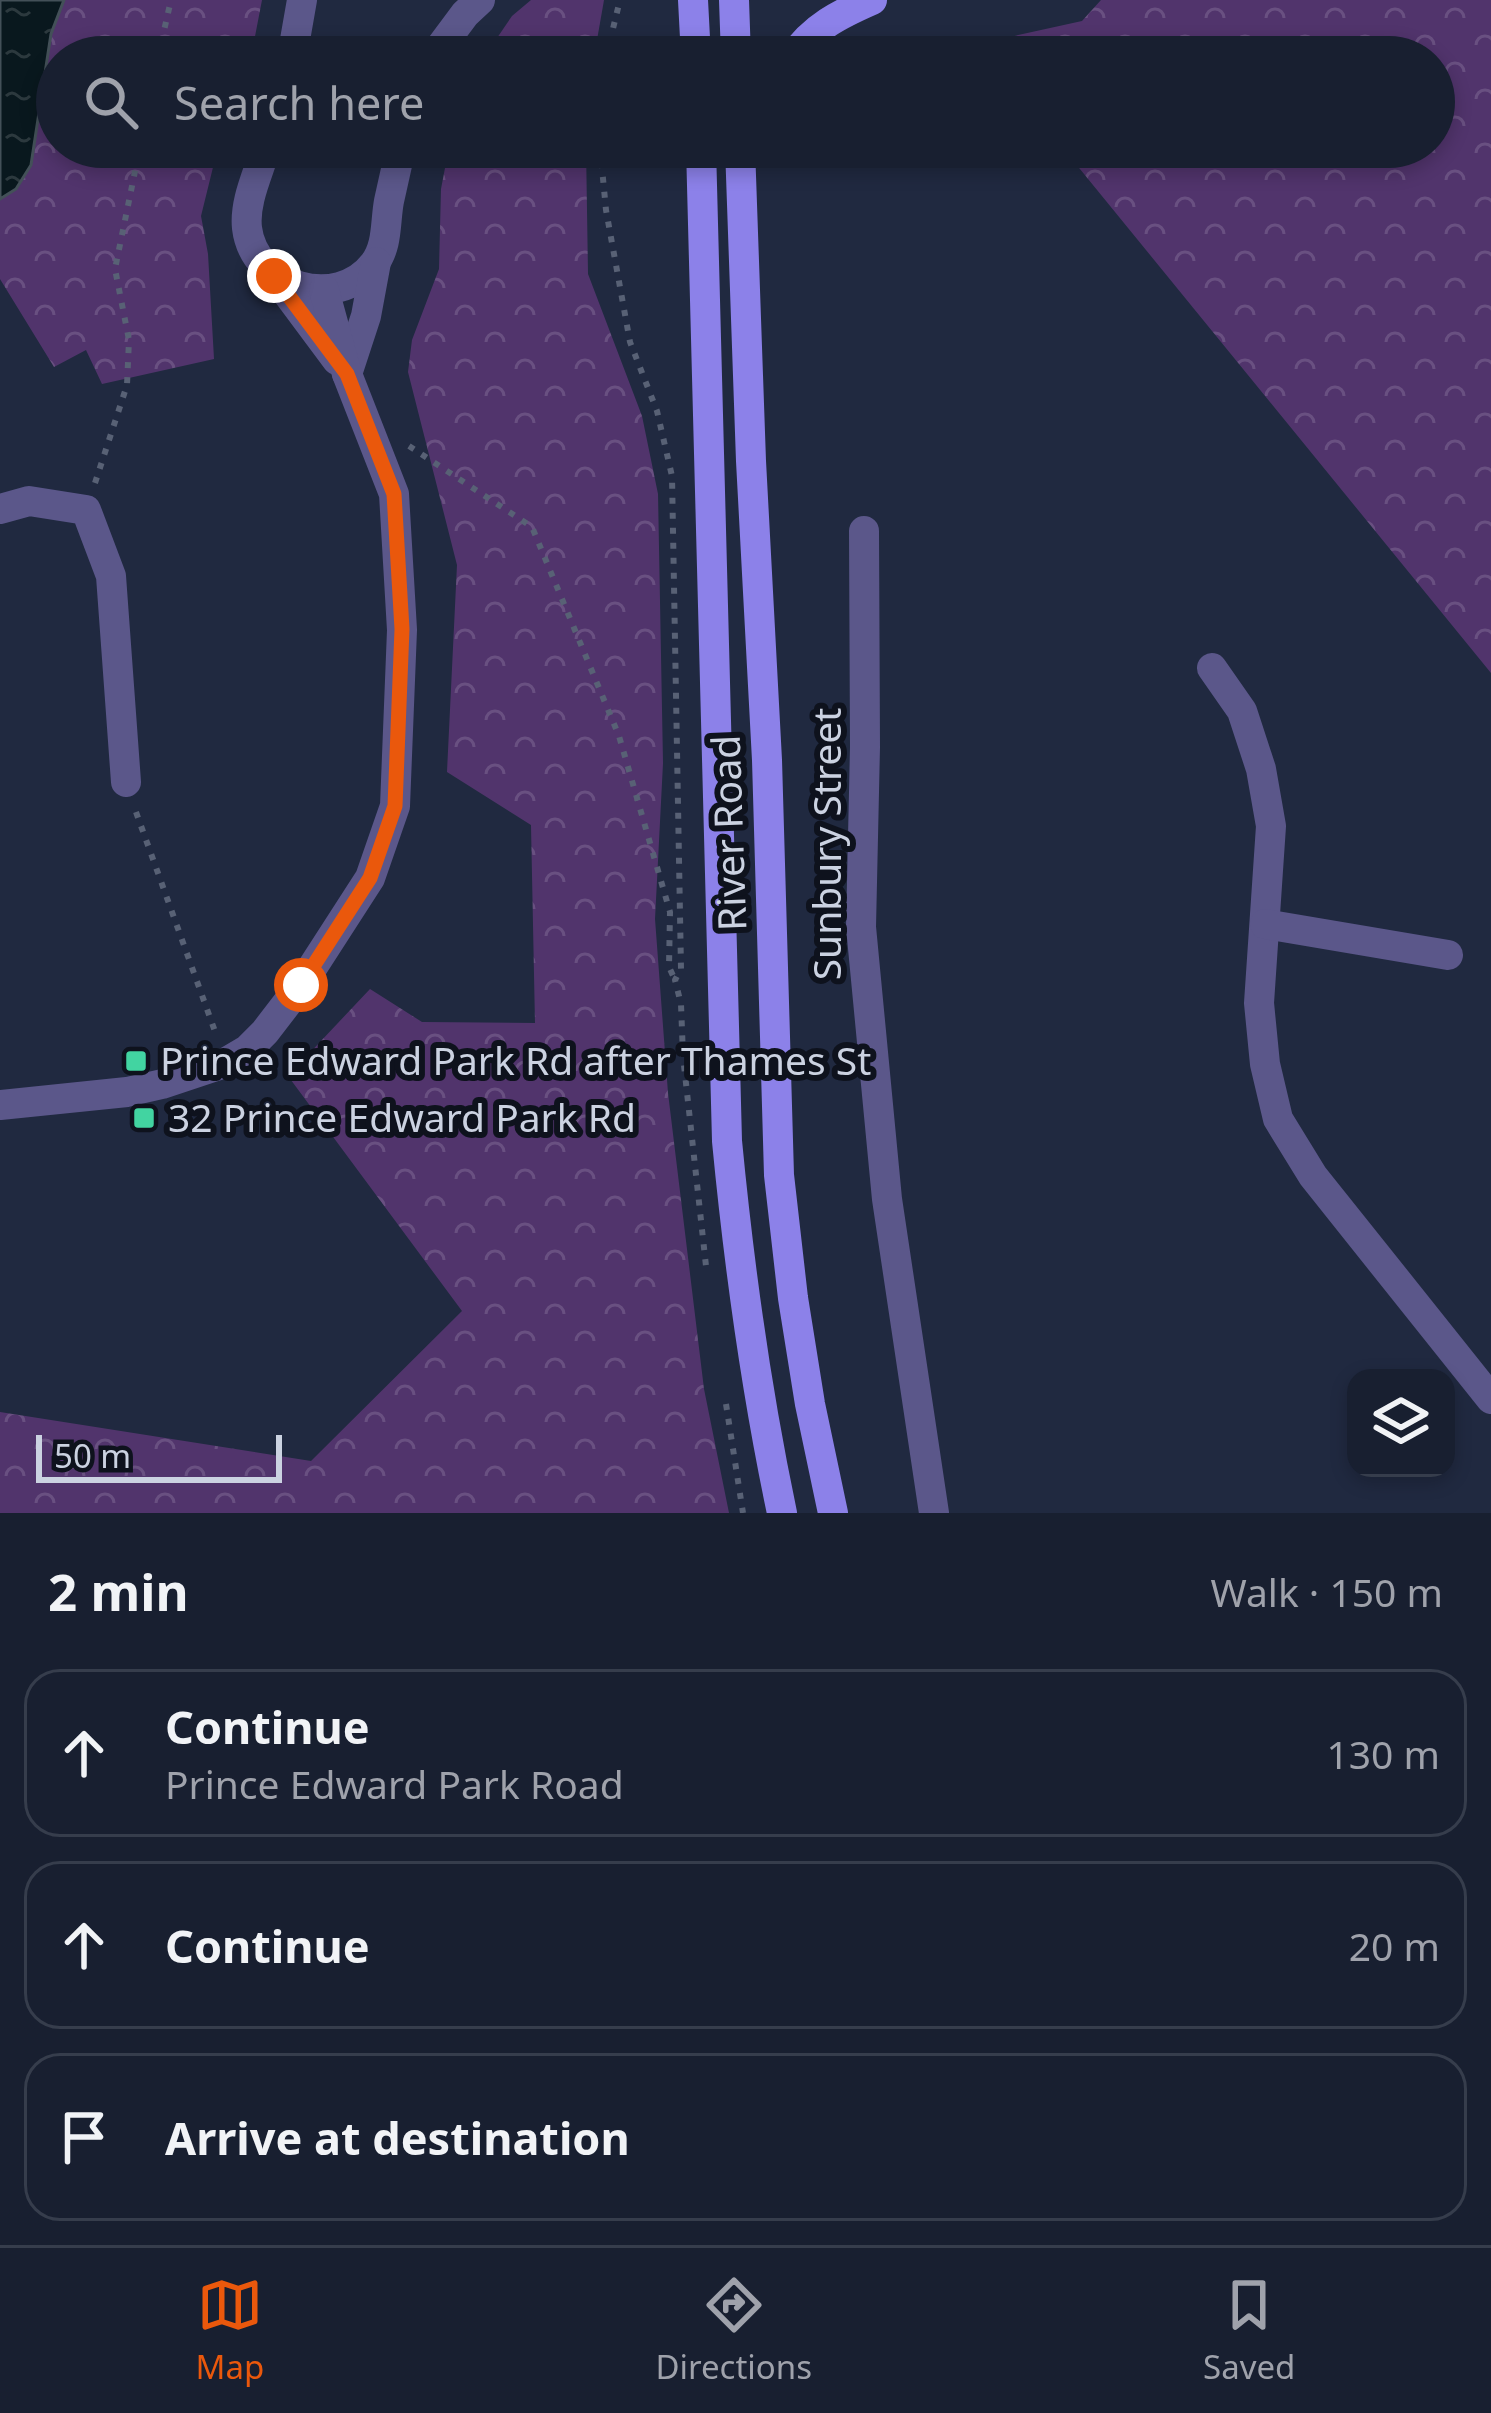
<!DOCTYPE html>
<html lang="en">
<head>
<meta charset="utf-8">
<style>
  body { margin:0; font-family:"Noto Sans",sans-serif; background:#252c3c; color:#f1f3f6 }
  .controls { position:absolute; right:36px; bottom:36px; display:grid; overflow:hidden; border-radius:24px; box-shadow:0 6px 18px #0003 }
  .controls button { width:108px; height:108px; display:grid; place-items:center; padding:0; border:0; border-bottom:3px solid #363d4c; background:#181f30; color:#f1f3f6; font:60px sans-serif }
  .scale { position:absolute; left:36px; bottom:30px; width:246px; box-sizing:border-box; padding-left:12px; border:6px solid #cbd2e1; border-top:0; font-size:33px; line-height:42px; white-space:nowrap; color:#cbd2e1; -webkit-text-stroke:9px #0e121d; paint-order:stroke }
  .stop { position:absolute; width:36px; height:36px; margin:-27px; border:9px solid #ea580c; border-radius:50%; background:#fff }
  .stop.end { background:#ea580c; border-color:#fff; box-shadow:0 3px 12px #0008 }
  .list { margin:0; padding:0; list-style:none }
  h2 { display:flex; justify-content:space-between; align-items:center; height:156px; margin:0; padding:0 48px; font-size:51px }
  h2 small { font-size:39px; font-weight:400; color:#9fa2ab }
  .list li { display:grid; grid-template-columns:78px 1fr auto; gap:36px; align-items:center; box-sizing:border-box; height:168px; margin:0 24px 24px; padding:0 24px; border:3px solid #363d4c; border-radius:36px }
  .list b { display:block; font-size:45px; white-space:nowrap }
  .list p { margin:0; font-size:39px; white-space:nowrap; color:#9fa2ab }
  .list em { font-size:39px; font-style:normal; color:#9fa2ab }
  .icon { flex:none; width:66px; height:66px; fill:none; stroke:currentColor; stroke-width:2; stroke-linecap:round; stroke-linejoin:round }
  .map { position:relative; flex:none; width:1491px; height:1513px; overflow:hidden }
  .search { position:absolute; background:#181f30; box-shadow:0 6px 18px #0003; left:36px; right:36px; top:36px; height:132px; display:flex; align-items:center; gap:30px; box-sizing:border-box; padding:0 42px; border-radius:66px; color:#9fa2ab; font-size:45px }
  .sheet { height:732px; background:#181f30 }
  nav { display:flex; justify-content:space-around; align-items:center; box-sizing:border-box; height:168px; border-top:3px solid #363d4c; background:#181f30; font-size:33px; color:#9fa2ab }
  nav a { display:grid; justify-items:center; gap:6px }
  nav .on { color:#ea580c }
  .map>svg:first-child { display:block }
  .forest { fill:url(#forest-crowns) }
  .water { fill:url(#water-ripples); stroke:#435058; stroke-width:3 }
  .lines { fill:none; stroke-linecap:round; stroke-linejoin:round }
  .path { stroke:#586175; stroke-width:6; stroke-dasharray:6 9; stroke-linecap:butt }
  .minor { stroke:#5b578a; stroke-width:30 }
  .major { stroke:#8c81e9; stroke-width:30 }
  .route { stroke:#ea580c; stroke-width:15 }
  .poi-dot { fill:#42d4a1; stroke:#0e121d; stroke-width:4.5 }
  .labels { text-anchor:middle; stroke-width:12; stroke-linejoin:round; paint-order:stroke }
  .street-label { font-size:39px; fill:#cbd2e1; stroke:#0e121d }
  .poi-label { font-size:39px; fill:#cbd2e1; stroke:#0e121d; text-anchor:start }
</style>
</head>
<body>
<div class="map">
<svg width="1491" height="1513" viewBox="0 0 1491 1513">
  <defs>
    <pattern id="forest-crowns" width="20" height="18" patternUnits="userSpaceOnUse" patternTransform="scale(3)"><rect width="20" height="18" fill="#51346c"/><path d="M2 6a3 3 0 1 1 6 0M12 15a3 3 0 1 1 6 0" fill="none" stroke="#695081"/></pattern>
    <pattern id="water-ripples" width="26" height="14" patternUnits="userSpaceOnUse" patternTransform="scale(3)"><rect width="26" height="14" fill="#09181e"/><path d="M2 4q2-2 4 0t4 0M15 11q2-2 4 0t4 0" fill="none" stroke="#2c393e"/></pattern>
  </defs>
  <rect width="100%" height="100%" fill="#202940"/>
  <g class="forest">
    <polygon points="64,0 262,0 251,57 57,57 57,147 218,147 201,216 208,254 214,359 102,384 86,350 54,367 0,279 0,199 16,189 31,165 51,34"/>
    <polygon points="531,0 604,0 594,57 484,57 512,16"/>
    <polygon points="1101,0 1491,0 1491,673 1062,147 1434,147 1434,57 989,57 978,44 1082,21"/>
    <polygon points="449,147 586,147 588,274 642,416 658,494 663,763 655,919 668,1093 704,1389 729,1513 0,1513 0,1412 311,1461 462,1311 288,1076 370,989 422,1022 535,1023 531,825 447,772 457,565 408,372 412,340 439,269 441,189"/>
  </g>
  <polygon class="water" points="0,0 64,0 51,34 31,165 16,189 0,199"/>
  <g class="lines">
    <g class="path">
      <polyline points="158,57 171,0"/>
      <polyline points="606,57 620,0"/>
      <polyline points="600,147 606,210 630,342 657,411 672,476 681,969 675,980 681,1004 683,1056 706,1266"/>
      <polyline points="223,167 229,147"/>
      <polyline points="409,446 532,527 619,736 670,912 669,967 675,980"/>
      <polyline points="95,483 127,385 129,340 115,269 140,147"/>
      <polyline points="136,812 217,1037"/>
      <polyline points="726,1404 743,1513"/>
    </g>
    <g class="minor">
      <polyline points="292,57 302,0"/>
      <polyline points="433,57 465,14 480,0"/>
      <path d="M266 147C259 172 244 201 247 228 254 287 337 312 374 264 388 246 385 222 389 201 393 183 397 165 401 147"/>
      <polyline points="276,278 337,360"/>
      <polyline points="347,374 366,316 376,262"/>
      <polyline points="0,509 29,501 86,510 111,576 126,782"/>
      <polyline points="864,531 865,747 861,927 887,1199 934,1513"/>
      <polyline points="1212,668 1242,711 1261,769 1271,826 1259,1003 1265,1064 1278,1119 1313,1176 1491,1399"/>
      <polyline points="1265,924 1448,955"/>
      <polyline points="0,1105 127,1092 162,1084 225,1063 247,1050 265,1032 301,985 370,878 395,806 402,630 394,494 347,374 324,290"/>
    </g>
    <g class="major">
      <polyline points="693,0 696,57"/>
      <polyline points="734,0 736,57"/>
      <path d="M793 57C813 27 840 14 872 0"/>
      <path d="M701 147 727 1141C739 1266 756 1390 782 1513"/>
      <polyline points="740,147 751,461 767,760 779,1175 793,1298 810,1404 833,1513"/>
    </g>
  </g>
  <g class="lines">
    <polyline class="route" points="274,276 347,374 394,494 402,629 395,806 370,878 301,985"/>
  </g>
  <g class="poi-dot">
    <rect x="124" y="1049" width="24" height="24" rx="6"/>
    <rect x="132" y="1106" width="24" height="24" rx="6"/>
  </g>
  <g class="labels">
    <g class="street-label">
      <text transform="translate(729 833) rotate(-92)" y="14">River Road</text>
      <text transform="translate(827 844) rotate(-90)" y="14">Sunbury Street</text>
    </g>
    <g class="poi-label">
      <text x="160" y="1075">Prince Edward Park Rd after Thames St</text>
      <text x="168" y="1132">32 Prince Edward Park Rd</text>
    </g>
  </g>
</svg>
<div class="controls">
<button><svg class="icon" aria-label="layers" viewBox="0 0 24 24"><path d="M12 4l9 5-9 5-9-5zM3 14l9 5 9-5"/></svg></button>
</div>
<div class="scale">50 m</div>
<div class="stop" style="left:301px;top:985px"></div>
<div class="stop end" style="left:274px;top:276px"></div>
<div class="search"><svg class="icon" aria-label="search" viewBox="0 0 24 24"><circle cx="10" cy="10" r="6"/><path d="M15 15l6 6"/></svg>Search here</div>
</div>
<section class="sheet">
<h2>2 min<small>Walk · 150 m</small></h2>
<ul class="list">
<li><svg class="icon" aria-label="ahead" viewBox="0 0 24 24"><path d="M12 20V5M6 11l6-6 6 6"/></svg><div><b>Continue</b><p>Prince Edward Park Road</p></div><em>130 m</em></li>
<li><svg class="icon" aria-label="ahead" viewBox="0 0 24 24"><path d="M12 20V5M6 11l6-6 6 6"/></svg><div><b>Continue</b></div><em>20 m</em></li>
<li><svg class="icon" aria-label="arrive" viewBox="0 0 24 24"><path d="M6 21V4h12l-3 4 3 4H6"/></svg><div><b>Arrive at destination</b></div></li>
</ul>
</section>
<nav>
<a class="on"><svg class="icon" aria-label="map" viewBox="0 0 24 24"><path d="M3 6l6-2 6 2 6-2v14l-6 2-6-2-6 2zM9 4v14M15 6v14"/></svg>Map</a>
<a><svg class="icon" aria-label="directions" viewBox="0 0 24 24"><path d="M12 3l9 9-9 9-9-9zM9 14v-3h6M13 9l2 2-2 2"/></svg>Directions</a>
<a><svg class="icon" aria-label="saved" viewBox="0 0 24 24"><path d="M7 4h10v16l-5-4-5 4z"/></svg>Saved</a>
</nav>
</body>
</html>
